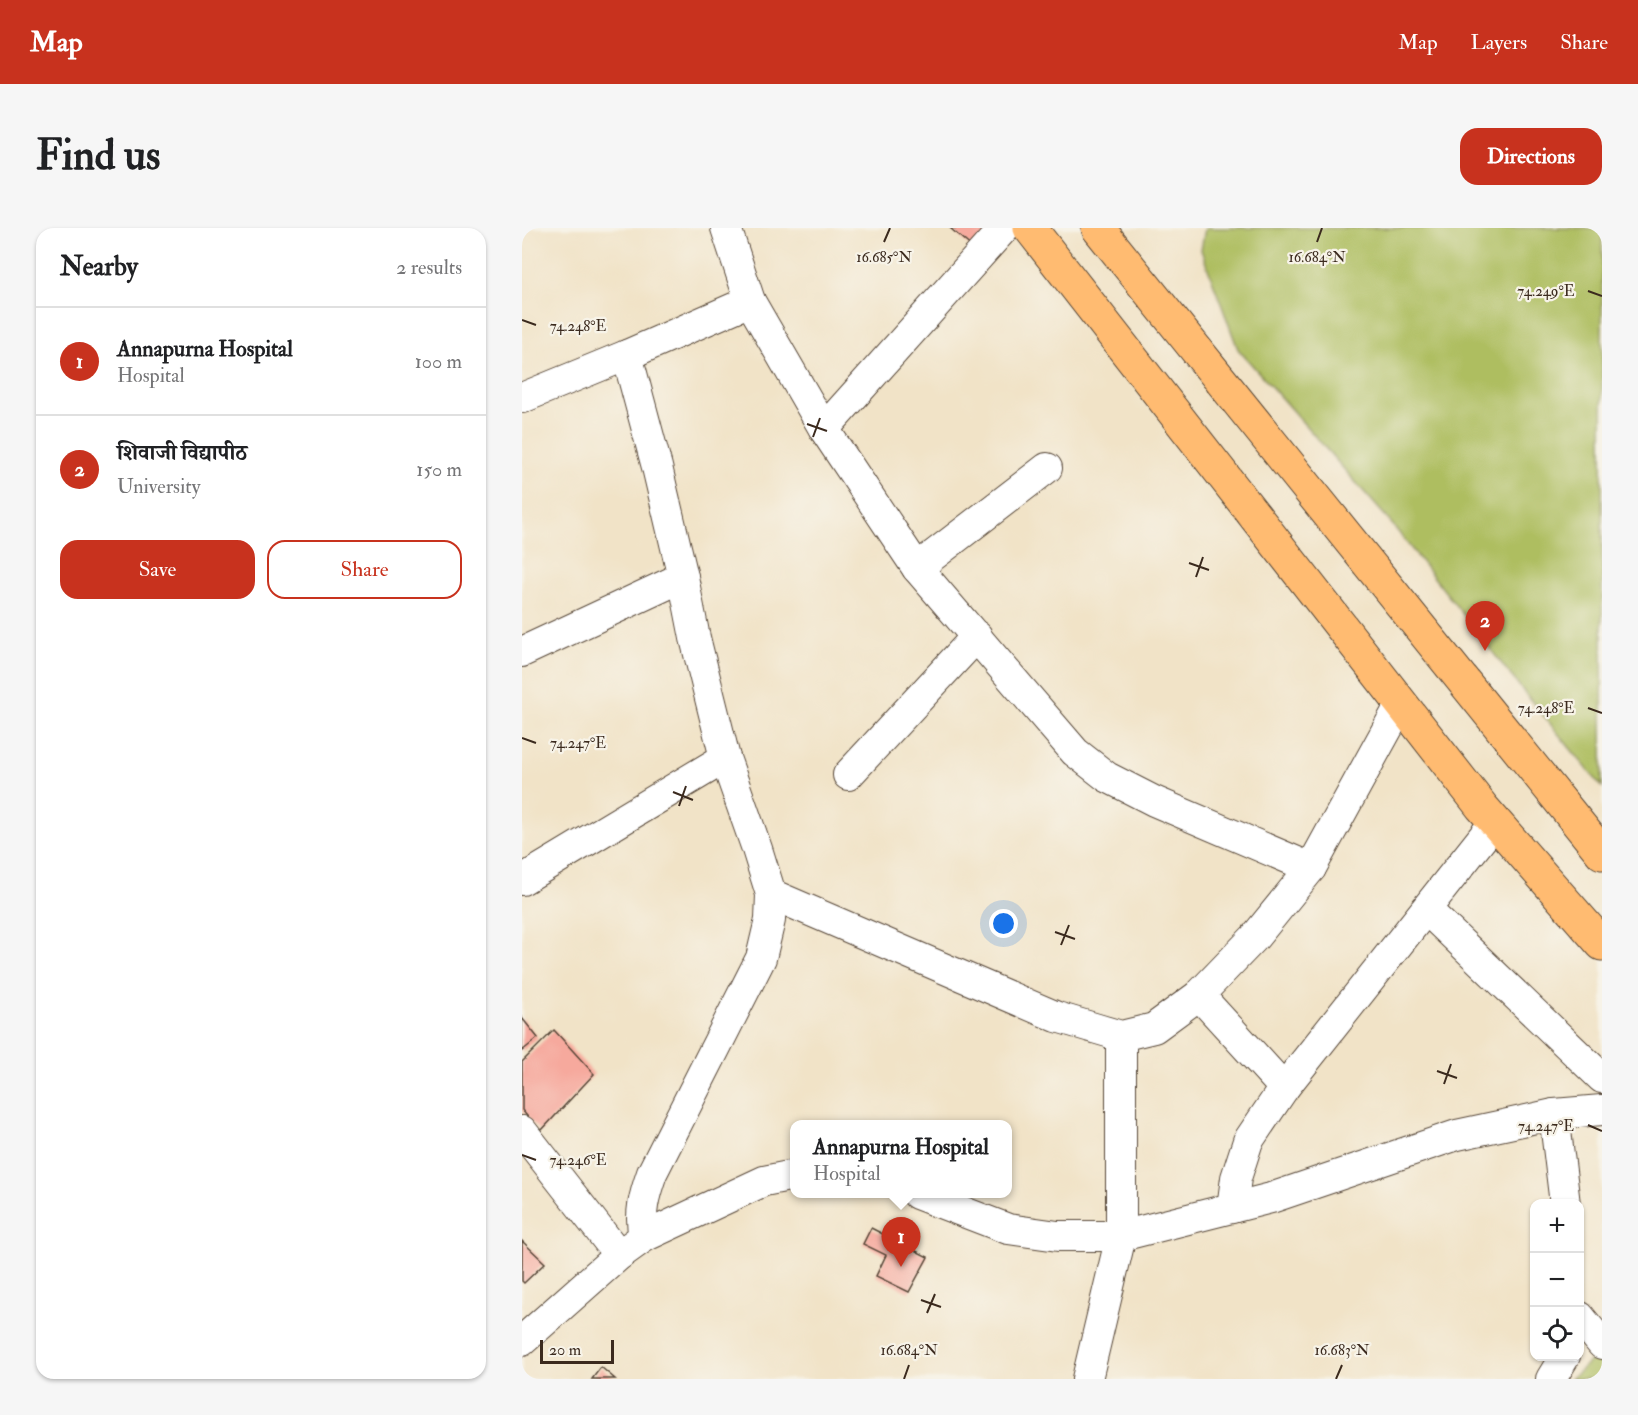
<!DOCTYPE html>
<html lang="en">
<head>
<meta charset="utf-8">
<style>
  body { margin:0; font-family:"IM FELL Double Pica","Noto Serif Devanagari",serif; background:#f6f6f6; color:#202124 }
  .controls { position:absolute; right:18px; bottom:18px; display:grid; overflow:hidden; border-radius:12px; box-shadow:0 2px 4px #0004 }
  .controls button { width:54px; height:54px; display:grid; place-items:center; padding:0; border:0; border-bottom:2px solid #e0e0e0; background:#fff; color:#202124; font:30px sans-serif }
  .scale { position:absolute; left:18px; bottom:15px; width:74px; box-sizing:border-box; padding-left:6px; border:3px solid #3b2a1e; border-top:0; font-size:16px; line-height:21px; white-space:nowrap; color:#3b2a1e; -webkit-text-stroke:4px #f7f3e8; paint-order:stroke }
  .you { position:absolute; left:482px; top:696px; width:21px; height:21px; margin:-15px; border:4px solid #fff; border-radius:50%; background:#1a73e8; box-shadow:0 0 0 9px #1a73e833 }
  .badge { display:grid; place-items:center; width:39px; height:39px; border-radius:50%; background:#c8321e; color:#fff; font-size:20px; font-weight:700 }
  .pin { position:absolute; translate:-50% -50px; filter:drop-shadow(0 2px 3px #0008) }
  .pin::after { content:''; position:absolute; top:32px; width:21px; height:18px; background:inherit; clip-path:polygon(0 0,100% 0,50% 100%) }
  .popup { position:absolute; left:268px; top:892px; width:222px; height:78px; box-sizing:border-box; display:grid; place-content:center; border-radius:12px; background:#fff; filter:drop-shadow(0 2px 4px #0005); font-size:20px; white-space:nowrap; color:#757577 }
  .popup b { font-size:22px; color:#202124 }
  .popup::after { content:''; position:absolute; left:50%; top:100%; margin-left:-12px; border:12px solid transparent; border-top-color:#fff }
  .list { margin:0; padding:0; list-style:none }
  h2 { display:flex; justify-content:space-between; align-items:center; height:78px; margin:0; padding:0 24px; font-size:26px }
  h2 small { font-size:20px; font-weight:400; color:#757577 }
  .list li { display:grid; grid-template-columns:39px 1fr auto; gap:18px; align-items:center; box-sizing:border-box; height:108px; padding:0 24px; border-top:2px solid #e0e0e0 }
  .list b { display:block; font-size:22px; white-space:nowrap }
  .list p { margin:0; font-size:20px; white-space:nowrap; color:#757577 }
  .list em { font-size:20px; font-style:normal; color:#757577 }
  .actions { display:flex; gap:12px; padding:18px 24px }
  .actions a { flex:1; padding:14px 0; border:2px solid #c8321e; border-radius:18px; text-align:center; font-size:21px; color:#c8321e }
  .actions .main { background:#c8321e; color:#fff }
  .icon { flex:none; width:33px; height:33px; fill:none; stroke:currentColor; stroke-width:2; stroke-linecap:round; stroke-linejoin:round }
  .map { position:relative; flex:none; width:1080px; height:1151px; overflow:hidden; border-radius:18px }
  header { display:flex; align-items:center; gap:36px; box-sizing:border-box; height:84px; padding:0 30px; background:#c8321e; color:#fff }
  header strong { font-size:28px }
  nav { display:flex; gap:33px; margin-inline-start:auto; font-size:21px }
  .intro { display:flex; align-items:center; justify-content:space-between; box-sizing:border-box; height:144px; padding:0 36px }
  h1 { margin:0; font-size:42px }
  .button { padding:15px 27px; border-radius:18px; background:#c8321e; color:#fff; font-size:21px; font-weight:700 }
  main { display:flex; gap:36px; padding:0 36px }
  aside { flex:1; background:#fff; border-radius:18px; box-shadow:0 2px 4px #0004 }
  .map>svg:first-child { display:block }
  .green { fill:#aebe61; stroke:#747440; stroke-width:1.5 }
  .building { fill:#f6a99d }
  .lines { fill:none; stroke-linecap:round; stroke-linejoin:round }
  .minor-casing { stroke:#564637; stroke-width:32 }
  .major-casing { stroke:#564637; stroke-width:35 }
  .minor { stroke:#fff; stroke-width:30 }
  .major { stroke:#ffbb71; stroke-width:33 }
  .ticks { fill:none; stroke:#3b2a1e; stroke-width:2 }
  .ticks-label { font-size:15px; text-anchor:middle; fill:#3b2a1e; stroke:#f7f3e8; stroke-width:4.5; stroke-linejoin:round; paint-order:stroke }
</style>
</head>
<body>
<header>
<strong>Map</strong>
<nav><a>Map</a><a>Layers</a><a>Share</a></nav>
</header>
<div class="intro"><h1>Find us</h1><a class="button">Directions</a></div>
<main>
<aside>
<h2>Nearby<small>2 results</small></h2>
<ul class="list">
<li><span class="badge">1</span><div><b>Annapurna Hospital</b><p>Hospital</p></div><em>100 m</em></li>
<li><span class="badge">2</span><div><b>शिवाजी विद्यापीठ</b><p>University</p></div><em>150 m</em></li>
</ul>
<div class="actions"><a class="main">Save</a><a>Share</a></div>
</aside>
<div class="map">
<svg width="1080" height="1151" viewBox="0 0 1080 1151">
  <rect width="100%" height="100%" fill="#f7f3e8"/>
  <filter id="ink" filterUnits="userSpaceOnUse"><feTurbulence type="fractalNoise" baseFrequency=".0167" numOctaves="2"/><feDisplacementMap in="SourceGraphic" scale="12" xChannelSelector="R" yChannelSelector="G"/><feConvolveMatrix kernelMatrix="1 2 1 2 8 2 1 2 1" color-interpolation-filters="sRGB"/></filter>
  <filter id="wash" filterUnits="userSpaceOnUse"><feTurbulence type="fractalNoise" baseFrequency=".008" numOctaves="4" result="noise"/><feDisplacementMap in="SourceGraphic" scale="24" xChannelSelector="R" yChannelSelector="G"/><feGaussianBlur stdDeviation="1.35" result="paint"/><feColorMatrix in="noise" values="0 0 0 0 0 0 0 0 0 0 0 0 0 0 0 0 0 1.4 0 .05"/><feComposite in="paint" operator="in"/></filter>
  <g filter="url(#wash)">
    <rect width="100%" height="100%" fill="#f1e3c7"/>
    <g class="green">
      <polygon points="683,0 1080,0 1080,559 1002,464 866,291 716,121 679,22"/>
      <polygon points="1074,1130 1080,1130 1080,1151 1049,1151 1068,1133"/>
    </g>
    <g id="blocks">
      <g class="building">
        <polygon points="428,0 470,0 452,21"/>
        <polygon points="0,790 16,810 0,823"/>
        <polygon points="32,802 72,846 18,904 0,882 0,834"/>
        <polygon points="349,1000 406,1029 387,1064 354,1048 364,1027 341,1016"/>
        <polygon points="0,1013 23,1035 2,1055 0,1053"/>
        <polygon points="79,1139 93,1151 70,1151"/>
      </g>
    </g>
  </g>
  <g filter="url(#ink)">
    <use href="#blocks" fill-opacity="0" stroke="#564637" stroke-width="1.5"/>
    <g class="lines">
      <g class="minor-casing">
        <g id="minor">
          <polyline points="204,0 228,73 302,201 395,340 553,524 585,549 632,573 789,640"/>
          <path d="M105 127 135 239 161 349 173 410 203 530 235 621 249 666 248 692 239 730 130 945C122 968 117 985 122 1009"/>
          <polyline points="0,170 105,127 228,73"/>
          <polyline points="302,201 482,0"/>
          <polyline points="395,340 525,240"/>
          <polyline points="0,424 161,349"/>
          <polyline points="326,547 455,408"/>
          <polyline points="0,652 203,530"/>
          <polyline points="249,666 535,789 599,808 632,800 677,767 733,709 789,640 879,476"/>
          <polyline points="905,682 1080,850"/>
          <polyline points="677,767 762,860"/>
          <polyline points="1032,886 1043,976"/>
          <polyline points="0,903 97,1027"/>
          <polyline points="395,966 486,1001 536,1008 599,1008 749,970 935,907 1032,886 1080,882"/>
          <polyline points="710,980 714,950 726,913 762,860 973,594"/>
          <polyline points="1058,1089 1080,1116"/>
          <polyline points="0,1113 97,1027 122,1009 242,953 272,947"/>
          <polyline points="565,1151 599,1008 599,808"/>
          <polyline points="1029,1151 1043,1128"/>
        </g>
      </g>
      <g class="major-casing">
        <g id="major">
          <polyline points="508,0 960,579 1080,716"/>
          <polyline points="576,0 1080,625"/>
        </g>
      </g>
      <use href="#minor" class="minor"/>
      <use href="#major" class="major"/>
    </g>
  </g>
  <path class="ticks" d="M362 14 368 0M795 14 800 0M1066 63 1080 68M0 92 14 97M285 196 305 203M291 209 298 190M667 335 687 342M674 349 681 329M1066 480 1080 485M0 510 14 515M151 564 171 572M157 578 164 558M533 704 553 711M539 717 547 697M915 843 935 850M922 856 929 836M1066 897 1080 903M0 927 14 932M399 1072 419 1079M405 1085 413 1066M382 1151 387 1137M814 1151 820 1137"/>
  <g class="ticks-label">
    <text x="362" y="34">16.685°N</text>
    <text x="795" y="34">16.684°N</text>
    <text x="1024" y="68">74.249°E</text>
    <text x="56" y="103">74.248°E</text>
    <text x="1024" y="485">74.248°E</text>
    <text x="56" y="520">74.247°E</text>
    <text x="1024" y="903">74.247°E</text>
    <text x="56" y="937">74.246°E</text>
    <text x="387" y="1127">16.684°N</text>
    <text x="820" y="1127">16.683°N</text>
  </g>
</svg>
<div class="controls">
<button>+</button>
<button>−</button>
<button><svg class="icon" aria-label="locate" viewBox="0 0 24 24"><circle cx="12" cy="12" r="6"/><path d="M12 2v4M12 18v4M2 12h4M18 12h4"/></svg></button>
</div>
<div class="scale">20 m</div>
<div class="you"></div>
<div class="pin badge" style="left:379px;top:1039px">1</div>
<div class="popup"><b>Annapurna Hospital</b>Hospital</div>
<div class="pin badge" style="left:963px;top:423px">2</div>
</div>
</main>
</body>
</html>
